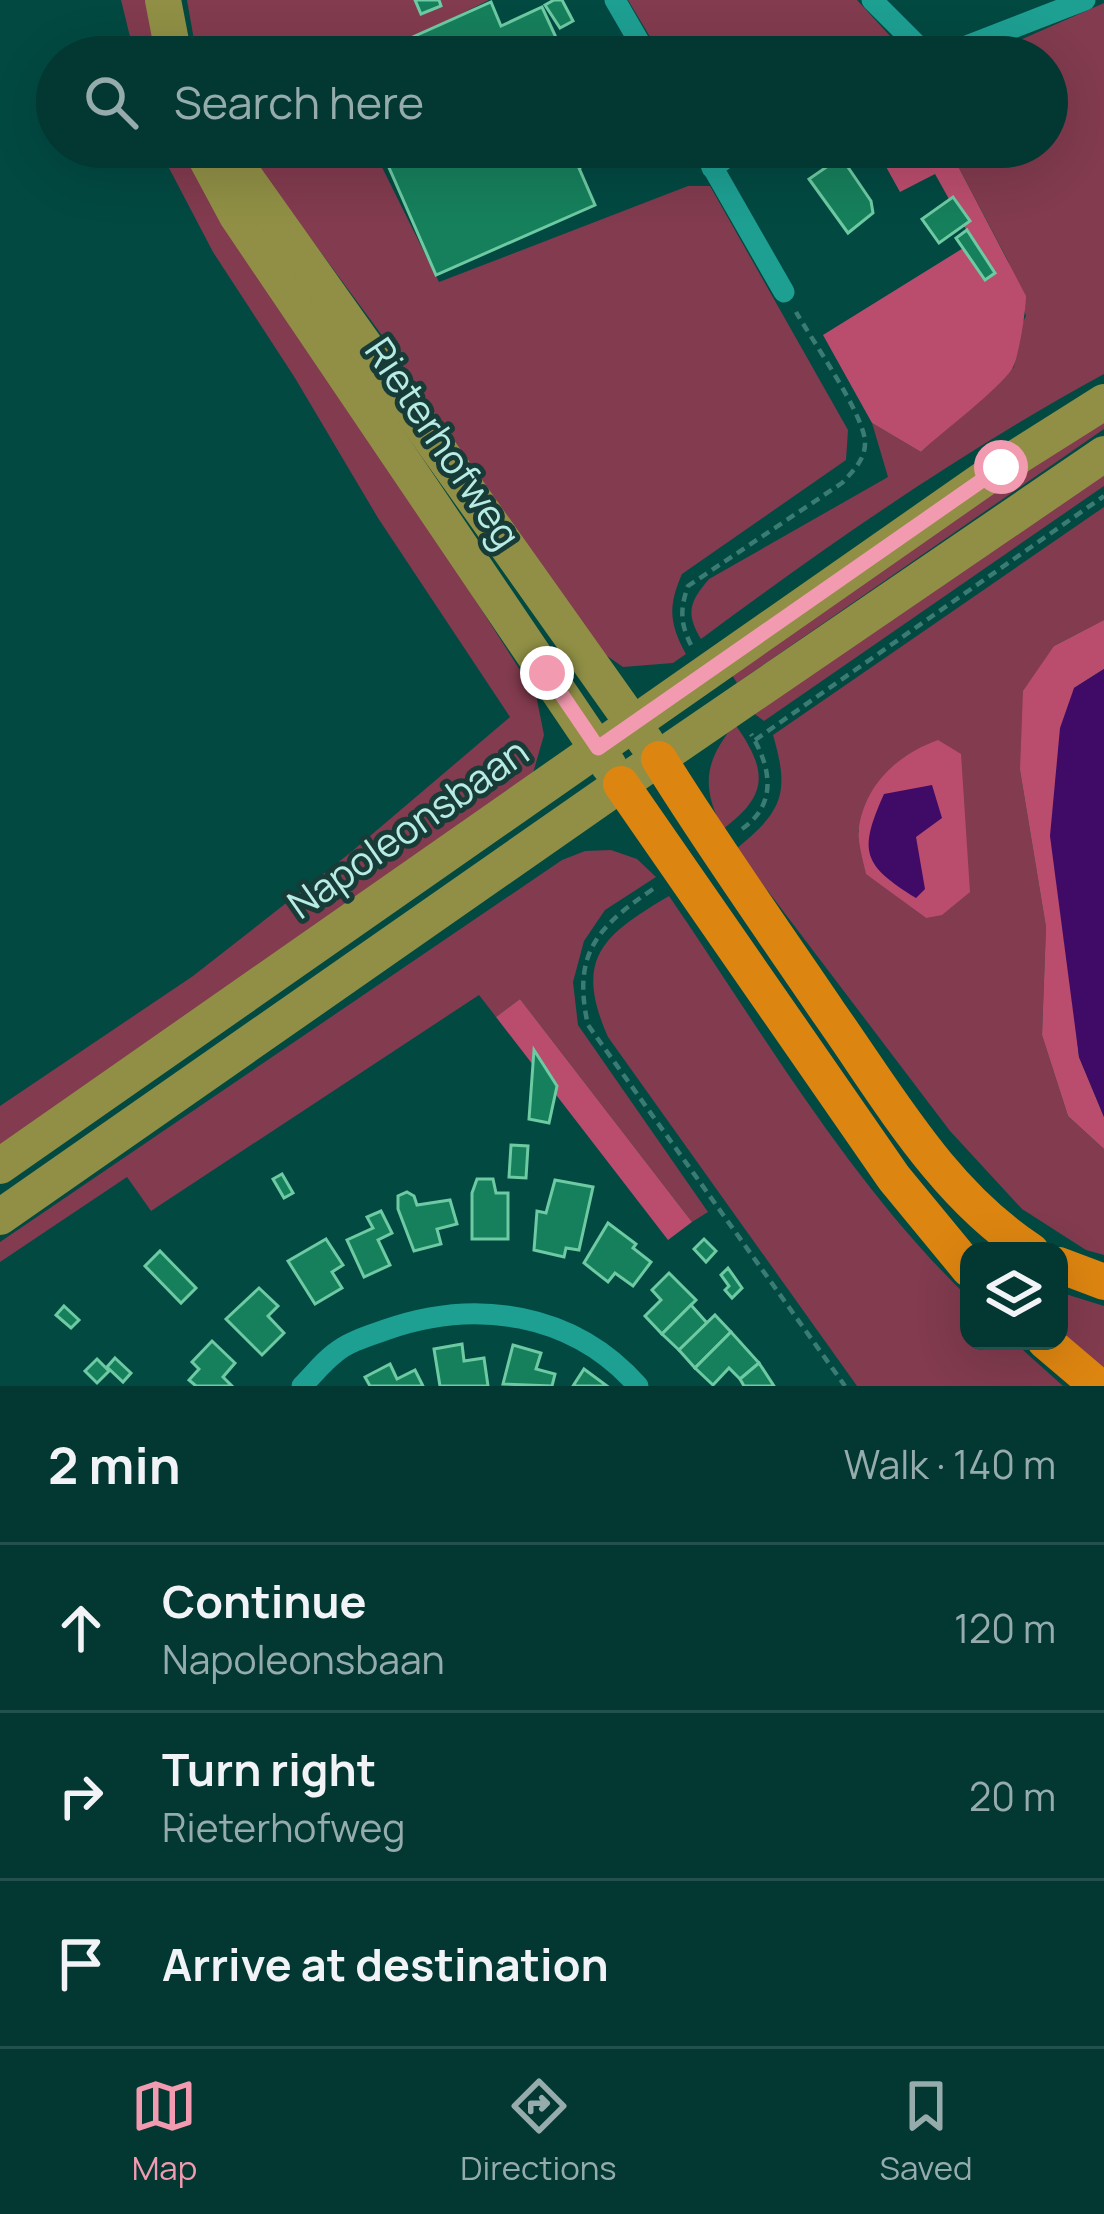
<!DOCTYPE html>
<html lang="en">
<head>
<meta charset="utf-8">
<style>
  body { margin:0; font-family:Manrope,sans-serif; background:#0c3f3a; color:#f1f3f6 }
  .controls { position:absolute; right:36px; bottom:36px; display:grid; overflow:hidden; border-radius:24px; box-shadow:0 12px 48px #0002 }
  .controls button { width:108px; height:108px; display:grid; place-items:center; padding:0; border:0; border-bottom:3px solid #23514d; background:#023732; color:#f1f3f6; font:60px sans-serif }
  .stop { position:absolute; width:36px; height:36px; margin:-27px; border:9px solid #f29aaf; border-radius:50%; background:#fff }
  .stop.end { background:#f29aaf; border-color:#fff; box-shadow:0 3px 12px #0008 }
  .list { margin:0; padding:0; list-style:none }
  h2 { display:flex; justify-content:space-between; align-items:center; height:156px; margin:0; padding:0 48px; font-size:51px }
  h2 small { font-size:39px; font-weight:400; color:#96acac }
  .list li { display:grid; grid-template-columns:78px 1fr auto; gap:36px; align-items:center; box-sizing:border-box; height:168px; padding:0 48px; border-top:3px solid #23514d }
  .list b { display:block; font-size:45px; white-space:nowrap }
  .list p { margin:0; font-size:39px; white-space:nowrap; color:#96acac }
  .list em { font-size:39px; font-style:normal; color:#96acac }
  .icon { flex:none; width:66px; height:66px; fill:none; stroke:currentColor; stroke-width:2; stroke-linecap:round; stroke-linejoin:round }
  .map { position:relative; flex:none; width:1104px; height:1386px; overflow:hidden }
  .search { position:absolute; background:#023732; box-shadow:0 12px 48px #0002; left:36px; right:36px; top:36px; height:132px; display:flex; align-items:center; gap:30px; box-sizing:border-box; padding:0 42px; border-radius:66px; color:#96acac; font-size:45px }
  .sheet { height:660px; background:#023732 }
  nav { display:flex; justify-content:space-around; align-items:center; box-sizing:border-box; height:168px; border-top:3px solid #23514d; background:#023732; font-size:33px; color:#96acac }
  nav a { display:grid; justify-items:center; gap:6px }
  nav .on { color:#f29aaf }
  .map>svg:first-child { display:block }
  .green { fill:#823b4f; fill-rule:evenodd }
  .forest { fill:#ba4d6e }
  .water { fill:#400b67 }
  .building { fill:#167f5c; stroke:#6dcaa2; stroke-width:3 }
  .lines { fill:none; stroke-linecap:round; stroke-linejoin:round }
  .path { stroke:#3a7b74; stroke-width:4.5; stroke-dasharray:9 6; stroke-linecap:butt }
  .minor { stroke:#1d9f92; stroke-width:21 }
  .major { stroke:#908f45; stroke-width:36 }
  .highway { stroke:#dd8511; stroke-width:36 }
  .route { stroke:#f29aaf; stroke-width:15 }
  .labels { text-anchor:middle; stroke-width:10; stroke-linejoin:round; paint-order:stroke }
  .street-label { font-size:39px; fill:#b8ebe3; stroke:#173b37 }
</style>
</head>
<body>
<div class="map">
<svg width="1104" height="1386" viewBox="0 0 1104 1386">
  <rect width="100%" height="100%" fill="#024942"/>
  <g class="green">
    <polygon points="121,0 147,0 155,57 135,57"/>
    <polygon points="187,0 489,0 374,57 197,57"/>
    <polygon points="628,0 857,0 902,49 896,57 662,57"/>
    <path d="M1104 3V374C963 451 830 543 701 639 685 613 690 601 709 579L888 477 872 423 921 452 1014 367 1019 329 1026 316 1008 261 948 147H1047V57H981Z"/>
    <polygon points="158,147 186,147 536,695 544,735 531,780 0,1150 0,1106 193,976 350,853 510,717 378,518 295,378 213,252"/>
    <path d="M243 147H372L439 282 688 186H710L848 430 846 460 682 574C668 606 669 623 686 654L673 663 623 667 590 644 381 334Z"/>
    <polygon points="1104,410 1104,429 737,683 732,675"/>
    <polygon points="1104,468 1104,486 764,721 752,712"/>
    <path d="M1104 507V620L1054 646 1020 770 1046 927 1042 1035 1068 1116 1104 1149V1255L1086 1250 1022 1209 950 1131 736 849C783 811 790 793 773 735ZM858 829 926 918 866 873Z"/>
    <path d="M735 724C767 770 770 794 723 829 701 787 704 761 735 724Z"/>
    <polygon points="611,850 637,859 656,877 605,910 584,941 573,982 578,1025 708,1212 692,1222 520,999 496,1017 479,995 151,1211 127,1177 0,1262 0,1242 562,860 585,851"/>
    <path d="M669 896C761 1030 851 1185 969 1298V1341H1013L1063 1386H857L608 1037C573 958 603 935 669 896Z"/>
    <polygon points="1059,1292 1104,1306 1104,1375 1059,1334"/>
  </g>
  <g class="forest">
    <path d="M875 147H948L1026 296C1026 309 1019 358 1012 369 998 390 942 432 921 452L872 423 823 335 973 242 935 174 900 192Z"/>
    <polygon points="1104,620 1104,669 1074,688 1068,953 1079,1057 1104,1117 1104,1149 1068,1116 1042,1035 1046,927 1020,770 1023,691 1054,646"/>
    <path d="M938 740 961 754 970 892 942 915 926 918 866 874C863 860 857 841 859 827 866 783 899 754 938 740Z"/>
    <polygon points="520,999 692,1222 668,1240 496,1017"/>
  </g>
  <g class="water">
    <polygon points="1104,669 1104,1117 1079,1057 1050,836 1060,728 1074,688"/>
    <path d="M932 785 942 818 916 837 925 889 916 898C863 865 858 852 884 794Z"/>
  </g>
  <g class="building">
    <polygon points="415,0 439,0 441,6 421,14"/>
    <polygon points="554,0 562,0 573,21 560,28 545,5"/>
    <polygon points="491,2 501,26 542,7 565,57 368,57"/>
    <polygon points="380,147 625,147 579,168 595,205 436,275"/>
    <polygon points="841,157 871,201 873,213 848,233 809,179"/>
    <polygon points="953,197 970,221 939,243 922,219"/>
    <polygon points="967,230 995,273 985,280 956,238"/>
    <polygon points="534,1050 557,1086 549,1123 529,1119"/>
    <polygon points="511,1145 528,1146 526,1178 509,1177"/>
    <polygon points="282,1174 293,1193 284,1198 273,1179"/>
    <polygon points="477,1179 493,1179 496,1193 508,1193 508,1239 472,1239 472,1193"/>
    <polygon points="555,1180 593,1187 579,1250 566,1248 564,1257 534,1250 537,1211 546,1213"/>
    <polygon points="407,1192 414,1196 417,1205 450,1200 457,1224 437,1229 441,1244 414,1251 398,1209 398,1196"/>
    <polygon points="381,1211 392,1233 378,1240 390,1265 364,1277 347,1240 373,1228 367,1217"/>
    <polygon points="608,1223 636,1244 633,1248 651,1262 633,1286 615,1273 608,1282 584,1263"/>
    <polygon points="326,1239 343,1265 332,1272 342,1288 315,1304 288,1261"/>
    <polygon points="704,1239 716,1251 706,1262 694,1249"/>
    <polygon points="160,1251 196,1288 181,1303 145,1266"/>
    <polygon points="728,1268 742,1288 732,1298 725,1290 729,1286 721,1275"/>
    <polygon points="669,1273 696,1300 662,1334 645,1316 661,1300 652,1290"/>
    <polygon points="259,1288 278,1306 268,1316 284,1333 262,1355 226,1319"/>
    <polygon points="691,1305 707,1323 679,1350 662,1334"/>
    <polygon points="64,1306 79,1320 71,1328 56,1315"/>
    <polygon points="715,1315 731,1332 695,1368 679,1350"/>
    <polygon points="731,1332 759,1363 740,1379 729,1368 713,1385 695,1368"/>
    <polygon points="212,1341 235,1363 223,1377 232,1386 196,1386 189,1380 199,1369 192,1362"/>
    <polygon points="462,1344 464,1361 484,1358 488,1386 440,1386 434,1349"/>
    <polygon points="513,1345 541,1353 536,1369 555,1374 552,1386 503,1384"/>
    <polygon points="115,1358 131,1373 123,1382 107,1367"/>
    <polygon points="97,1359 109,1371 97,1383 85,1371"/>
    <polygon points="759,1363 774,1386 744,1386 740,1379"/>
    <polygon points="390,1364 397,1379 415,1370 423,1386 370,1386 365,1377"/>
    <polygon points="584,1369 607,1386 573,1386"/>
  </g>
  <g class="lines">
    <g class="path">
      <path d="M691 645C680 623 680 609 688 586L842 483C853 471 866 459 865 441 863 413 812 340 796 312"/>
      <polyline points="755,740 1104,496"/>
      <path d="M742 829C778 804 771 767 751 734"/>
      <path d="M653 889C597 927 572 954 588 1025L845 1386"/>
    </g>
    <g class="minor">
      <polyline points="615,0 648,57"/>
      <polyline points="872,0 929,57"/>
      <polyline points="938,57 1085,0"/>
      <polyline points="701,147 784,292"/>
      <polyline points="712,168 742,147"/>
      <path d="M302 1386C313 1375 323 1362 335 1353 348 1342 368 1336 385 1330 475 1298 573 1312 638 1386"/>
    </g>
    <g class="major">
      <polyline points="163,0 174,57"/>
      <polyline points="200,147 237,216 609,766"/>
      <polyline points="224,147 646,742"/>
      <polyline points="0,1166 1001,467 1104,402"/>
      <polyline points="0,1217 621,784 1104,454"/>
    </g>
    <g class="highway">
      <path d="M659 759C713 846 772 929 829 1013 889 1098 942 1193 1031 1251"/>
      <polyline points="621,784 894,1178 969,1269"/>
      <polyline points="1059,1265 1104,1282"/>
      <polyline points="1045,1341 1098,1386"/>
    </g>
  </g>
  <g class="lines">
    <polyline class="route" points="547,673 598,748 1001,467"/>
  </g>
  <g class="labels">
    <g class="street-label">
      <text transform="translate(443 443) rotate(56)" y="14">Rieterhofweg</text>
      <text transform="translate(408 828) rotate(-35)" y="14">Napoleonsbaan</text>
    </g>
  </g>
</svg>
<div class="controls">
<button><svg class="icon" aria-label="layers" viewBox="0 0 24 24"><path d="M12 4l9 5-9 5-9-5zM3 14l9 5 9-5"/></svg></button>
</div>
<div class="stop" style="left:1001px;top:467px"></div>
<div class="stop end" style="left:547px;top:673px"></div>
<div class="search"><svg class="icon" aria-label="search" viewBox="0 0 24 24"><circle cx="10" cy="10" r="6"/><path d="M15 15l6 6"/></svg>Search here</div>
</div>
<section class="sheet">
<h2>2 min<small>Walk · 140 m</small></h2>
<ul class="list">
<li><svg class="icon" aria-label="ahead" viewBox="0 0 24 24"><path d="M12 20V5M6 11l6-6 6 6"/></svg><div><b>Continue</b><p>Napoleonsbaan</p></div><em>120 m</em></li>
<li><svg class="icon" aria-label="right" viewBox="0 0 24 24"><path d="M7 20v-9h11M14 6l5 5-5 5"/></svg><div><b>Turn right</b><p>Rieterhofweg</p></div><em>20 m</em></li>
<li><svg class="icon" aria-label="arrive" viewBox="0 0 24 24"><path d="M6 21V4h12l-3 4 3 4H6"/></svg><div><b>Arrive at destination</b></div></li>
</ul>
</section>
<nav>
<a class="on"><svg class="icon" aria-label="map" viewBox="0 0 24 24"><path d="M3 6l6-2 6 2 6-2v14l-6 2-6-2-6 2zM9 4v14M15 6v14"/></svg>Map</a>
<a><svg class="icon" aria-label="directions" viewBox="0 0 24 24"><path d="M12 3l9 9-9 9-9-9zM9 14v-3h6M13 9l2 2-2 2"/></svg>Directions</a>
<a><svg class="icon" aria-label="saved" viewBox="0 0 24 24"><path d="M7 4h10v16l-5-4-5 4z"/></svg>Saved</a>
</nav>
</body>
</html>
